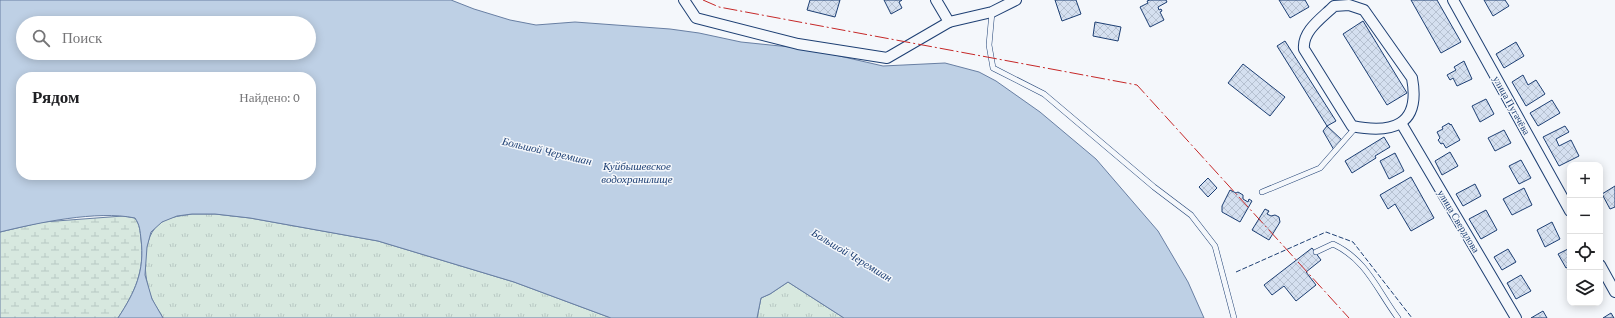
<!DOCTYPE html>
<html lang="ru">
<head>
<meta charset="utf-8">
<style>
  body { margin:0; font-family:"Crimson Pro",serif; background:#f2f2f2; color:#202124 }
  .controls { position:absolute; right:12px; bottom:12px; display:grid; overflow:hidden; border-radius:8px; box-shadow:0 2px 10px #0003 }
  .controls button { width:36px; height:36px; display:grid; place-items:center; padding:0; border:0; border-bottom:1px solid #e0e0e0; background:#fff; color:#202124; font:20px sans-serif }
  .list { margin:0; padding:0; list-style:none }
  h2 { display:flex; justify-content:space-between; align-items:center; height:52px; margin:0; padding:0 16px; font-size:17px }
  h2 small { font-size:13px; font-weight:400; color:#757577 }
  .icon { flex:none; width:22px; height:22px; fill:none; stroke:currentColor; stroke-width:2; stroke-linecap:round; stroke-linejoin:round }
  .map { position:relative; flex:none; width:1615px; height:318px; overflow:hidden }
  .search { position:absolute; background:#fff; box-shadow:0 2px 10px #0003; left:16px; top:16px; width:300px; height:44px; display:flex; align-items:center; gap:10px; box-sizing:border-box; padding:0 14px; border-radius:22px; color:#757577; font-size:15px }
  .panel { position:absolute; background:#fff; box-shadow:0 2px 10px #0003; left:16px; top:72px; width:300px; height:108px; border-radius:16px }
  .map>svg:first-child { display:block }
  .grass { fill:url(#grass-tufts); stroke:#687fa3 }
  .wetland { fill:url(#wetland-marsh); stroke:#687fa3 }
  .water { fill:#bed0e5; stroke:#687fa3; fill-rule:evenodd }
  .building { fill:url(#building-cross-hatch); stroke:#1d3f73 }
  .lines { fill:none; stroke-linecap:round; stroke-linejoin:round }
  .service-casing { stroke:#1d3f73; stroke-width:6 }
  .minor-casing { stroke:#1d3f73; stroke-width:12 }
  .service { stroke:#f4f7fb; stroke-width:5 }
  .minor { stroke:#f4f7fb; stroke-width:10 }
  .fence { stroke:#1d3f73; stroke-width:1; stroke-dasharray:5 2; stroke-linecap:butt }
  .power { stroke:#c62828; stroke-width:1; stroke-dasharray:14 3 2 3; stroke-linecap:butt }
  .labels { text-anchor:middle; stroke-width:3; stroke-linejoin:round; paint-order:stroke }
  .street-label { font-size:10px; fill:#1d3f73; stroke:#f4f7fb }
  .water-label { font-size:11px; font-style:italic; fill:#1d3f73; stroke:#f4f7fb }
</style>
</head>
<body>
<div class="map">
<svg width="1615" height="318" viewBox="0 0 1615 318">
  <defs>
    <pattern id="grass-tufts" width="24" height="20" patternUnits="userSpaceOnUse"><rect width="24" height="20" fill="#d7e8df"/><path d="M3 7l-1-3M5 7V3M7 7l1-3M15 17l-1-3M17 17v-4M19 17l1-3" fill="none" stroke="#b8c8c3"/></pattern>
    <pattern id="wetland-marsh" width="20" height="14" patternUnits="userSpaceOnUse"><rect width="20" height="14" fill="#d7e8df"/><path d="M1 5h8M5 5V1M11 12h8M15 12V8" fill="none" stroke="#b8c8c3"/></pattern>
    <pattern id="building-cross-hatch" width="8" height="8" patternUnits="userSpaceOnUse"><rect width="8" height="8" fill="#d5e0f0"/><path d="M0 0l8 8M0 8l8-8" fill="none" stroke="#b6c1d1"/></pattern>
  </defs>
  <rect width="100%" height="100%" fill="#f4f7fb"/>
  <g class="grass">
    <path d="M192 214H215L250 218 378 241 514 282 611 318H163C160 312 155 306 152 299 143 279 140 235 162 222 171 216 182 216 192 214Z"/>
    <polygon points="788,282 844,318 757,318 761,298 770,294"/>
  </g>
  <path class="wetland" d="M123 216 135 218C140 225 140 231 141 239 145 271 135 292 118 318H0V232L43 222Z"/>
  <path class="water" d="M0 0H451L474 9 510 20 536 25 575 22 670 29 699 33 741 42 809 49 883 66 945 63 979 72 996 81 1040 112 1096 159 1158 231 1188 282 1204 318H844L788 282 770 294 761 298 757 318H611L514 282 378 241 250 218 215 214H192L177 216 162 222 151 232 147 247 145 275 152 299 163 318H118C135 292 145 271 141 239 140 231 140 225 135 218 97 210 37 223 0 232ZM23 23H309V53H23ZM21 77H311V175H21Z"/>
  <g class="building">
    <polygon points="810,0 840,0 835,17 807,10"/>
    <polygon points="884,0 902,0 899,2 902,8 891,14"/>
    <polygon points="1055,0 1076,0 1081,14 1062,21"/>
    <polygon points="1150,0 1166,0 1167,2 1158,7 1159,10 1161,9 1162,11 1160,12 1164,20 1150,27 1140,7 1148,3 1147,1"/>
    <polygon points="1279,0 1305,0 1309,7 1290,18"/>
    <polygon points="1411,0 1437,0 1461,42 1441,53"/>
    <polygon points="1484,0 1505,0 1509,6 1493,16"/>
    <polygon points="1363,21 1407,93 1387,105 1343,34"/>
    <polygon points="1095,22 1121,27 1118,41 1093,36"/>
    <polygon points="1285,41 1336,121 1327,126 1277,46"/>
    <polygon points="1516,42 1524,56 1504,68 1496,54"/>
    <polygon points="1464,61 1472,79 1457,86 1453,78 1450,80 1447,75 1456,70 1454,67"/>
    <polygon points="1243,64 1285,97 1270,116 1228,83"/>
    <polygon points="1523,75 1528,85 1536,80 1545,94 1526,106 1512,82"/>
    <polygon points="1486,99 1494,114 1480,122 1472,106"/>
    <polygon points="1552,100 1560,113 1538,126 1530,113"/>
    <polygon points="1449,123 1450,125 1451,124 1460,140 1446,148 1443,143 1441,144 1438,140 1440,138 1437,132 1443,129 1442,127"/>
    <polygon points="1327,126 1342,140 1334,150 1323,131"/>
    <polygon points="1565,126 1569,132 1556,139 1559,146 1571,140 1579,156 1559,166 1543,137"/>
    <polygon points="1504,130 1511,143 1495,151 1488,138"/>
    <polygon points="1384,137 1390,147 1375,156 1376,158 1352,173 1345,161"/>
    <polygon points="1450,152 1458,166 1442,175 1435,161"/>
    <polygon points="1395,153 1404,171 1389,179 1380,161"/>
    <polygon points="1521,160 1531,178 1519,184 1509,166"/>
    <polygon points="1411,177 1434,218 1411,231 1395,204 1388,209 1380,195"/>
    <polygon points="1208,178 1217,188 1208,197 1199,187"/>
    <polygon points="1475,184 1481,196 1463,206 1456,194"/>
    <polygon points="1615,186 1615,207 1610,209 1602,194"/>
    <polygon points="1524,188 1532,205 1512,215 1503,199"/>
    <polygon points="1230,190 1236,193 1238,192 1243,195 1243,199 1248,202 1249,199 1252,201 1240,222 1222,212 1222,206"/>
    <polygon points="1265,209 1269,211 1267,214 1271,216 1275,215 1279,217 1280,222 1269,240 1252,230"/>
    <polygon points="1486,210 1497,230 1481,239 1469,219"/>
    <polygon points="1552,222 1560,239 1545,247 1537,230"/>
    <polygon points="1312,248 1321,260 1306,272 1316,285 1296,301 1284,286 1272,295 1264,285"/>
    <polygon points="1570,248 1570,266 1566,268 1558,254"/>
    <polygon points="1508,249 1516,262 1502,270 1494,257"/>
    <polygon points="1521,275 1531,291 1516,299 1507,283"/>
    <polygon points="1543,311 1547,318 1531,318"/>
    <polygon points="1611,313 1614,318 1603,318"/>
  </g>
  <g class="lines">
    <g class="service-casing">
      <g id="service">
        <polyline points="992,12 989,45 993,68 1044,94 1154,187 1191,215 1215,246 1234,318"/>
        <polyline points="1262,192 1320,168 1356,127"/>
        <path d="M1316 252 1333 244C1367 260 1377 290 1398 318"/>
      </g>
    </g>
    <g class="minor-casing">
      <g id="minor">
        <polyline points="684,0 696,18 798,44 887,58 949,22 992,12 1016,0"/>
        <polyline points="936,0 949,22"/>
        <polyline points="1453,0 1570,211"/>
        <path d="M1349 5 1364 10 1412 78C1421 126 1392 134 1352 126L1304 49C1302 31 1322 18 1334 6Z"/>
        <polyline points="1401,123 1516,318"/>
        <polyline points="1600,265 1615,292"/>
      </g>
    </g>
    <use href="#service" class="service"/>
    <use href="#minor" class="minor"/>
    <polyline class="fence" points="1236,272 1326,232 1353,242 1412,318"/>
    <polyline class="power" points="703,0 719,7 1137,85 1349,318"/>
  </g>
  <g class="labels">
    <g class="street-label">
      <text transform="translate(1512 105) rotate(61)" y="4">улица Пугачёва</text>
      <text transform="translate(1459 221) rotate(59)" y="4">улица Свердлова</text>
    </g>
    <g class="water-label">
      <text transform="translate(547 151) rotate(13)" y="4">Большой Черемшан</text>
      <text x="637" y="170">Куйбышевское<tspan x="637" dy="13">водохранилище</tspan></text>
      <text transform="translate(852 255) rotate(31)" y="4">Большой Черемшан</text>
    </g>
  </g>
</svg>
<div class="controls">
<button>+</button>
<button>−</button>
<button><svg class="icon" aria-label="locate" viewBox="0 0 24 24"><circle cx="12" cy="12" r="6"/><path d="M12 2v4M12 18v4M2 12h4M18 12h4"/></svg></button>
<button><svg class="icon" aria-label="layers" viewBox="0 0 24 24"><path d="M12 4l9 5-9 5-9-5zM3 14l9 5 9-5"/></svg></button>
</div>
<div class="search"><svg class="icon" aria-label="search" viewBox="0 0 24 24"><circle cx="10" cy="10" r="6"/><path d="M15 15l6 6"/></svg>Поиск</div>
<section class="panel">
<h2>Рядом<small>Найдено: 0</small></h2>
<ul class="list">
</ul>
</section>
</div>
</body>
</html>
